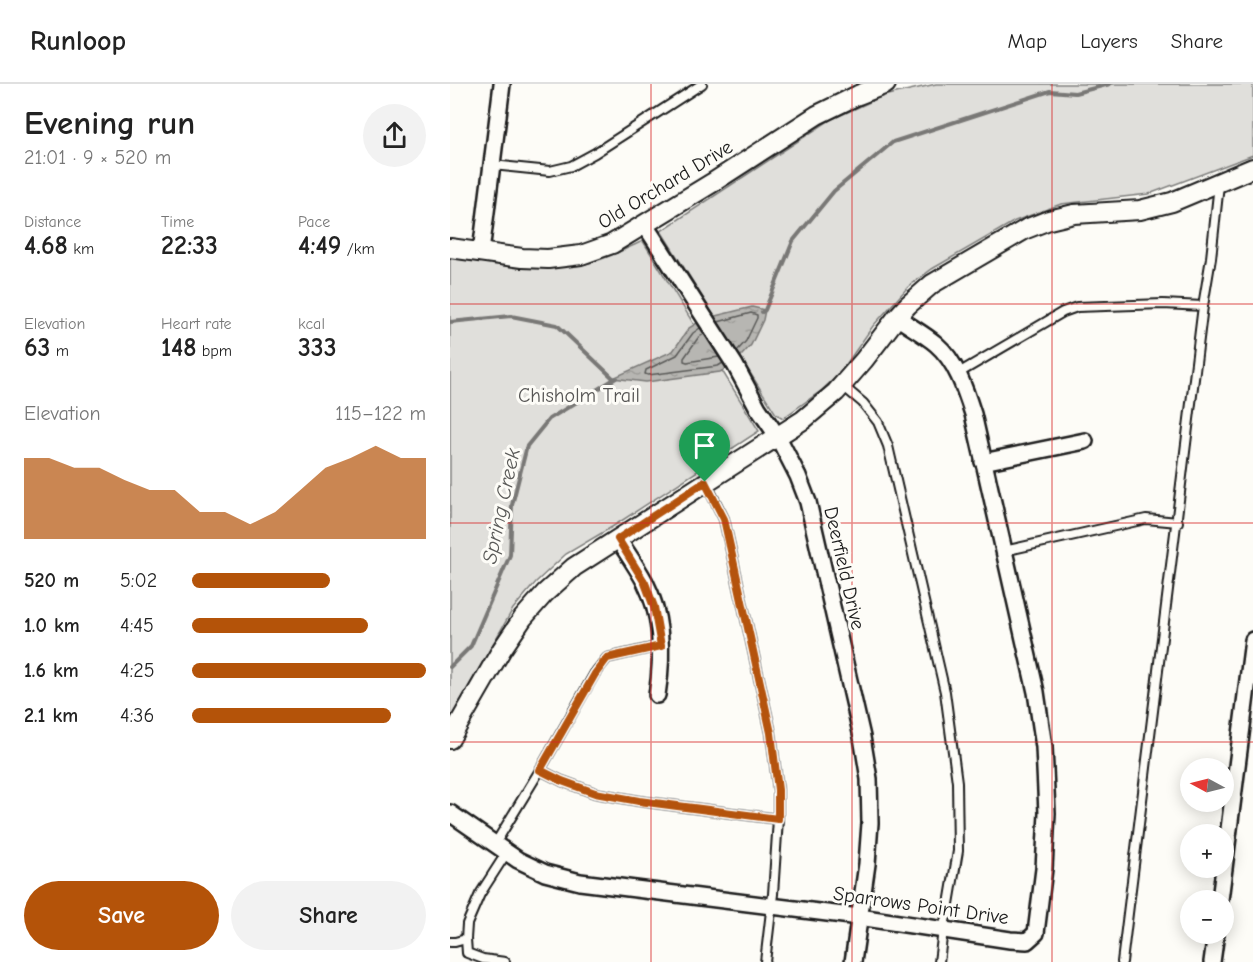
<!DOCTYPE html>
<html lang="en">
<head>
<meta charset="utf-8">
<style>
	:root { --surface:#fff; --page:#f2f2f2; --text:#222; --muted:#767676; --line:#e0e0e0; --accent:#b45309 }
	body { margin:0; font-family:"Comic Neue",sans-serif; background:var(--page); color:var(--text); height:100vh; display:flex; flex-direction:column; font-size:22px; white-space:nowrap }
	* { box-sizing:border-box; margin:0 }
	p { font-size:20px; color:var(--muted) }
	.icon { flex:none; width:33px; height:33px; fill:none; stroke:currentColor; stroke-width:2; stroke-linecap:round; stroke-linejoin:round }
	.map { position:relative; flex:1; overflow:hidden }
	.sheet { display:flex; flex-direction:column; background:var(--surface); width:450px }
	.sheet>* { flex:none }
	.needle { width:39px; rotate:277deg }
	.fabs { position:absolute; left:730px; top:674px; display:grid; gap:12px }
	.fabs a { display:grid; place-items:center; width:54px; height:54px; border-radius:50%; background:var(--surface); box-shadow:0 3px 15px #0003; font-size:30px }
	.pin { position:absolute; display:grid; place-items:center; width:51px; height:51px; color:#fff; margin:-62px -26px; border-radius:50% 50% 50% 0; rotate:-45deg; box-shadow:0 0 6px #0007 }
	.pin .icon { rotate:45deg }
	.round { display:grid; place-items:center; flex:none; width:63px; height:63px; border-radius:32px; background:var(--page) }
	.headline { display:flex; align-items:center; justify-content:space-between; height:102px; padding:0 24px }
	h1 { font-size:33px; font-weight:700; line-height:45px }
	.figures { display:grid; grid-template-columns:repeat(3,1fr); gap:9px; height:102px; padding:6px 24px }
	.figures div { display:grid; align-content:center }
	.figures b { font-size:26px; font-weight:700 }
	.figures small { font-size:16px; font-weight:400 }
	.figures p { font-size:16px }
	.chart { height:168px; padding:12px 24px }
	.chart p { display:flex; justify-content:space-between }
	.chart svg { width:100%; height:108px; margin-top:6px; fill:var(--accent); opacity:.7 }
	.button { display:flex; gap:12px; margin-top:auto; padding:12px 24px }
	.button a { flex:1; height:69px; border-radius:36px; background:var(--accent); color:#fff; font-size:24px; font-weight:700; line-height:69px; text-align:center }
	.button a+a { background:var(--page); color:var(--text) }
	ul { padding:0 24px; list-style:none; font-size:20px }
	li { display:grid; grid-template-columns:96px 72px 1fr; align-items:center; height:45px }
	li i { height:15px; border-radius:8px; background:var(--accent) }
	header { display:flex; align-items:center; gap:36px; box-sizing:border-box; height:84px; padding:0 30px; background:var(--surface); border-bottom:2px solid var(--line) }
	header strong { font-size:28px }
	nav { display:flex; gap:33px; margin-inline-start:auto; font-size:21px }
	main { display:flex; flex:1; min-height:0 }
	.map>svg:first-child { display:block }
</style>
</head>
<body>
<header>
<strong>Runloop</strong>
<nav><a>Map</a><a>Layers</a><a>Share</a></nav>
</header>
<main>
<section class="sheet">
<div class="headline"><div><h1>Evening run</h1><p>21:01 · 9 × 520 m</p></div><a class="round"><svg class="icon" aria-label="share" viewBox="0 0 24 24"><path d="M12 15V3M7 8l5-5 5 5M5 13v7h14v-7"/></svg></a></div>
<div class="figures">
<div><p>Distance</p><b>4.68<small> km</small></b></div>
<div><p>Time</p><b>22:33</b></div>
<div><p>Pace</p><b>4:49<small> /km</small></b></div>
</div>
<div class="figures">
<div><p>Elevation</p><b>63<small> m</small></b></div>
<div><p>Heart rate</p><b>148<small> bpm</small></b></div>
<div><p>kcal</p><b>333</b></div>
</div>
<div class="chart"><p><span>Elevation</span>115–122 m</p>
<svg viewBox="0 0 160 44" preserveAspectRatio="none"><path d="M0 44V11L10 11L20 15L30 15L40 20L50 24L60 24L70 33L80 33L90 38L100 33L110 24L120 15L130 11L140 6L150 11L160 11V44z"/></svg>
</div>
<ul>
<li><b>520 m</b>5:02<i style="width:59%"></i></li>
<li><b>1.0 km</b>4:45<i style="width:75%"></i></li>
<li><b>1.6 km</b>4:25<i style="width:100%"></i></li>
<li><b>2.1 km</b>4:36<i style="width:85%"></i></li>
</ul>
<div class="button"><a>Save</a><a>Share</a></div>
</section>
<div class="map">
<svg width="803" height="878" viewBox="0 0 803 878">
	<defs>
		<pattern id="water-ripples" width="26" height="14" patternUnits="userSpaceOnUse" patternTransform="scale(1.5)"><rect width="26" height="14" fill="#b7b6b2"/><path d="M2 4q2-2 4 0t4 0M15 11q2-2 4 0t4 0" fill="none" stroke="#9d9c98"/></pattern>
	</defs>
	<rect width="100%" height="100%" fill="#fdfcf7"/>
	<filter id="ink" filterUnits="userSpaceOnUse"><feTurbulence type="fractalNoise" baseFrequency=".0167" numOctaves="2"/><feDisplacementMap in="SourceGraphic" scale="12" xChannelSelector="R" yChannelSelector="G"/><feConvolveMatrix kernelMatrix="1 2 1 2 8 2 1 2 1" color-interpolation-filters="sRGB"/></filter>
	<g filter="url(#ink)">
		<g fill="#e0dfdb" stroke="#7e7e7c" stroke-width="1.5">
			<path d="M486 0H803V71L699 110 611 120 565 137 482 185 458 203 423 242 390 289 372 306 333 334 326 330 211 147 380 36 433 12Z"/>
			<path d="M193 157 309 347 162 443 116 470 86 498 63 525 0 635V174C43 179 88 188 131 181 152 177 173 166 193 157Z"/>
		</g>
		<path fill="url(#water-ripples)" stroke="#797876" stroke-width="1.5" d="M302 223 315 226 313 236 301 261 283 281 270 288 196 298 163 294 223 267 239 244 253 235Z"/>
		<g fill="none" stroke-linecap="round" stroke-linejoin="round">
			<g stroke="#5a5a58" stroke-width="1.5">
				<path d="M268 238 301 229 307 231V234L296 257 287 267"/>
				<path d="M250 244 243 249 227 271 196 286 195 290 198 291 268 282 273 279"/>
				<path d="M254 250 248 254 234 274V277L237 278 269 273"/>
			</g>
			<g stroke="#797876" stroke-width="4">
				<path d="M312 228 315 226 343 157 384 107 443 58 600 7 625 9 660 0"/>
				<path d="M0 238 61 232 107 241 163 294"/>
				<path d="M0 583 21 562 60 471 62 421 77 362 99 335 166 294"/>
			</g>
			<g stroke="#1c1c1c" stroke-width="12">
				<g id="service">
					<path d="M42 81 100 87 121 82 145 69 252 0"/>
					<path d="M507 290 613 228 627 223 713 220 753 222"/>
					<path d="M393 302 413 319 428 338 438 362 495 608 507 698 508 767 499 820 493 846 489 878"/>
					<path d="M256 399 274 435 321 649 328 706V735L323 810 315 878"/>
					<path d="M554 467 696 435 728 438"/>
					<path d="M90 686 112 697 145 709 189 717 328 735"/>
					<path d="M45 760 90 686 145 589 157 574 210 562"/>
					<path d="M0 858H5L16 855"/>
					<path d="M55 878 33 875 17 869 16 855 17 840 30 810 57 768"/>
					<path d="M672 878 753 222 761 174 769 100"/>
				</g>
			</g>
			<g stroke="#1c1c1c" stroke-width="20">
				<g id="minor">
					<path d="M195 141 285 281 308 324 328 353 348 392 358 418 412 653 419 695 420 739 417 780 403 878"/>
					<path d="M31 168 52 0"/>
					<path d="M533 378 635 357"/>
					<path d="M168 455C177 469 187 483 195 498 213 533 213 574 207 611"/>
					<path d="M0 729 68 776 95 789 130 798 409 833 560 856 577 857 586 849 594 785 597 729 594 663 586 608 523 330C515 305 506 277 486 260 474 250 459 242 447 233"/>
					<path d="M770 816 803 556"/>
					<path d="M762 878 766 849"/>
				</g>
			</g>
			<g stroke="#1c1c1c" stroke-width="22">
				<g id="tertiary">
					<path d="M0 164 72 174 98 175 131 171 162 160 262 99 367 31 408 11 436 0"/>
					<path d="M0 655 52 565 73 534 95 509 124 483 353 336 386 308 414 276 447 233 458 221 482 200 576 145 599 136 624 130 690 126 722 118 803 84"/>
				</g>
			</g>
			<use href="#service" stroke="#fdfcf7" stroke-width="8"/>
			<use href="#minor" stroke="#fdfcf7" stroke-width="15"/>
			<use href="#tertiary" stroke="#fdfcf7" stroke-width="18"/>
		</g>
	</g>
	<g fill="none" stroke-linecap="round" stroke-linejoin="round" filter="url(#ink)">
		<g stroke="#fff" stroke-width="12">
			<path id="route" d="M255 398 274 435 321 649 328 706V735L189 717 145 709 112 697 90 686 145 590 157 574 211 562 204 523 195 499 168 455Z"/>
		</g>
		<use href="#route" stroke="#b45309" stroke-width="8"/>
	</g>
	<path fill="none" stroke="#d62828" stroke-width="1.5" stroke-opacity="0.55" d="M201 0V878M402 0V878M602 0V878M0 220H803M0 439H803M0 658H803"/>
	<g text-anchor="middle" stroke-width="6" stroke-linejoin="round" paint-order="stroke">
		<g font-size="20" fill="#1c1c1c" stroke="#fdfcf7">
			<text transform="translate(215 100) rotate(-31)" y="7">Old Orchard Drive</text>
			<text transform="translate(395 484) rotate(77)" y="7">Deerfield Drive</text>
			<text transform="translate(471 821) rotate(8)" y="7">Sparrows Point Drive</text>
		</g>
		<g font-size="20" fill="#575655" stroke="#fdfcf7">
			<text x="129" y="318">Chisholm Trail</text>
		</g>
		<g font-size="21" font-style="italic" fill="#5a5a58" stroke="#fdfcf7">
			<text transform="translate(51 422) rotate(-78)" y="7">Spring Creek</text>
		</g>
	</g>
</svg>
<div class="fabs">
<a><svg class="needle" viewBox="-14 -14 28 28"><path d="M0-13l5 13h-10z" fill="#e53935"/><path d="M0 13l5-13h-10z" fill="#767676"/></svg></a>
<a>+</a>
<a>−</a>
</div>
<div class="pin" style="left:255px;top:398px;background:#1e9e55"><svg class="icon" aria-label="arrive" viewBox="0 0 24 24"><path d="M6 21V4h12l-3 4 3 4H6"/></svg></div>
</div>
</main>
</body>
</html>
